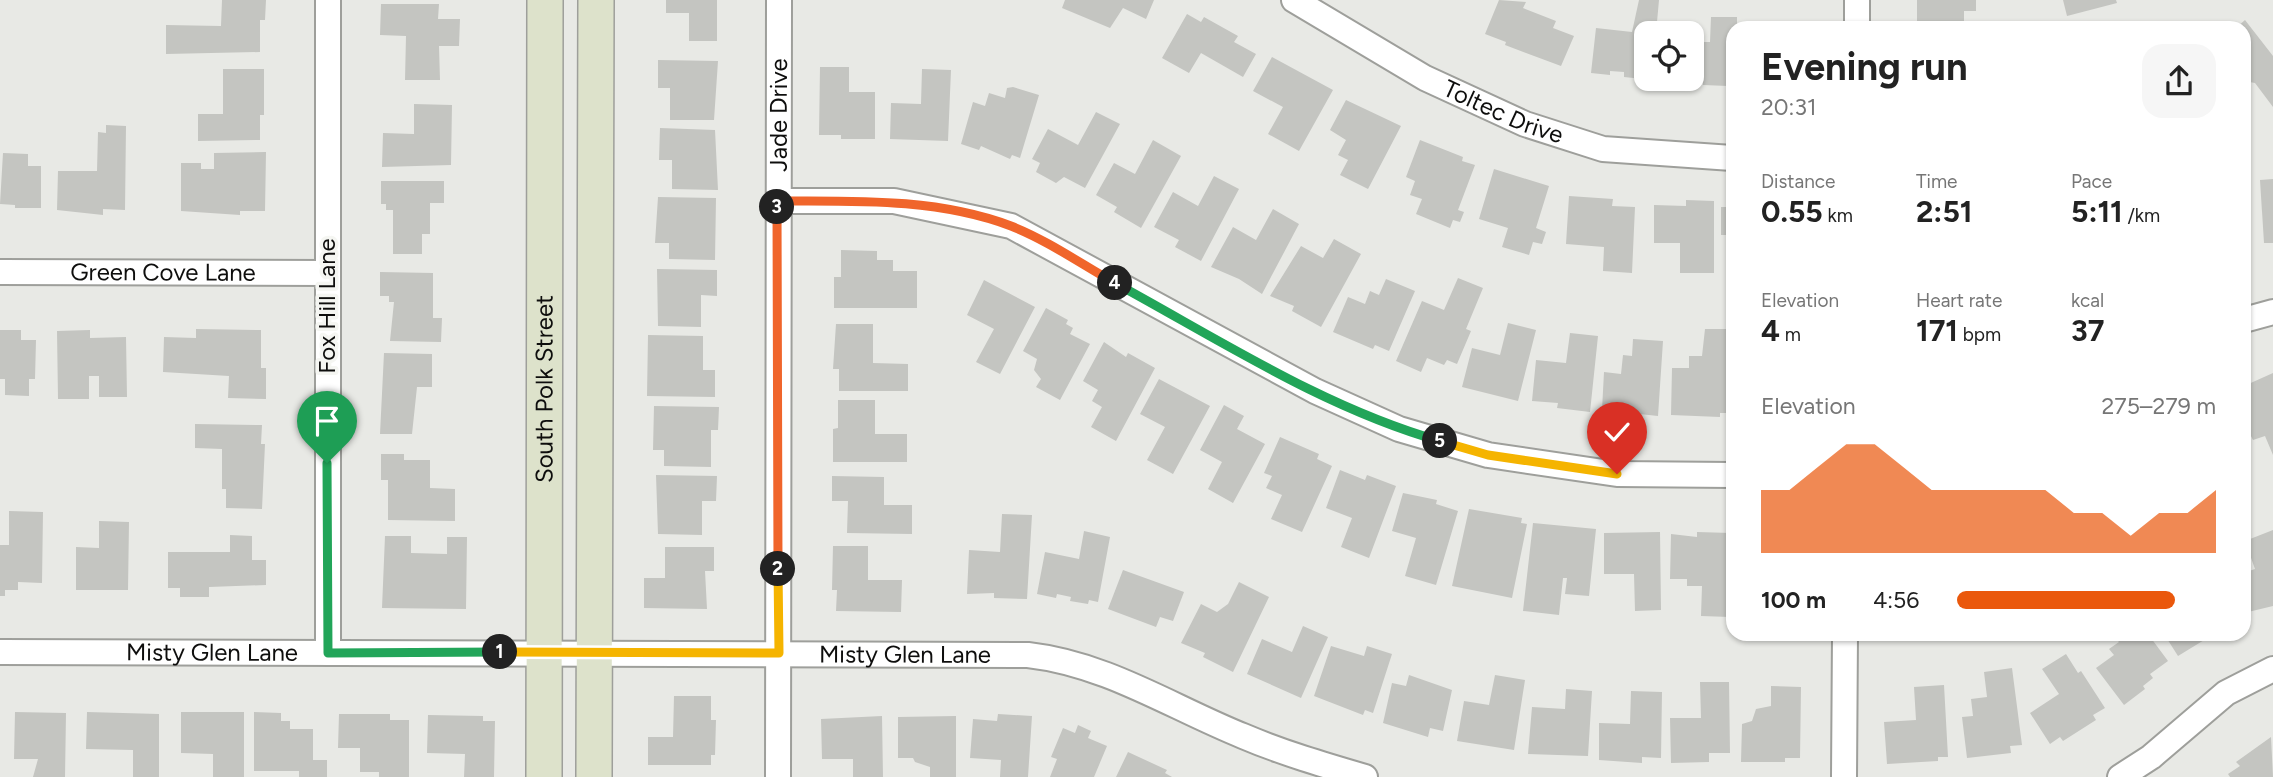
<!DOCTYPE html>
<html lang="en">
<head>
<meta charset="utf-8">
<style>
	:root { --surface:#fff; --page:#f6f6f6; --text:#222; --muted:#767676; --accent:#ea580c }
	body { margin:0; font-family:Figtree,sans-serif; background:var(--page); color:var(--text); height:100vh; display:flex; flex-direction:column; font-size:26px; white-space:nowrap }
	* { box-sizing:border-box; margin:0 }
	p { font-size:23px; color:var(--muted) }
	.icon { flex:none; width:38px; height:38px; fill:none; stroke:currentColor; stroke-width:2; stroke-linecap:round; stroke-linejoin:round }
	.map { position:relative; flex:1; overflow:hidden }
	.sheet { position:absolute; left:1726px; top:21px; width:525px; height:620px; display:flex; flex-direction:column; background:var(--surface); border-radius:21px; box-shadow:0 2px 5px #0004 }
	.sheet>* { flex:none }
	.controls { position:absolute; left:1634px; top:21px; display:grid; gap:14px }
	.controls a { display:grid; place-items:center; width:70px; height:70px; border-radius:14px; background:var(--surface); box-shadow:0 2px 5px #0004; font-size:35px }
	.pin { position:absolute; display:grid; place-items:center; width:60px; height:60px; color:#fff; margin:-72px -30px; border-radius:50% 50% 50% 0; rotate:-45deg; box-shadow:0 0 7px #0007 }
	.pin .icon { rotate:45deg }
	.km { position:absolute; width:35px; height:35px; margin:-18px; border-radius:50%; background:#222; color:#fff; font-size:19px; line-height:35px; text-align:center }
	.round { display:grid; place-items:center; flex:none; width:74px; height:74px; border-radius:21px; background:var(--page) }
	.headline { display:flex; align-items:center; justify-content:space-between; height:119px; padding:0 35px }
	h1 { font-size:38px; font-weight:700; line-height:52px }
	.stats { display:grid; grid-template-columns:repeat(3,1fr); gap:10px; height:119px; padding:7px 35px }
	.stats div { display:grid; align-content:center }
	.stats b { font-size:30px; font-weight:700 }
	.stats small { font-size:19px; font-weight:400 }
	.stats p { font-size:19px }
	.chart { height:196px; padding:14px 35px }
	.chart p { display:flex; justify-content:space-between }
	.chart svg { width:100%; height:126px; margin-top:7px; fill:var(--accent); opacity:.7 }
	ul { padding:0 35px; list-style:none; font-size:23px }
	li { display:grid; grid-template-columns:112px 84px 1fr; align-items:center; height:52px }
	li i { height:18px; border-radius:9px; background:var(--accent) }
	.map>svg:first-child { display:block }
</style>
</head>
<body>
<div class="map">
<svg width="2273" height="777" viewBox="0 0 2273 777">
	<rect width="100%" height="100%" fill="#e8e9e5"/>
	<g fill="#c4c5c1">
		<path d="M222 0H266L265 20H260V52L166 54V25L221 26Z"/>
		<path d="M666 0H717V41H689V13H666Z"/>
		<path d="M1065 0H1154L1146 19 1123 8 1110 28 1062 8Z"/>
		<path d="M1499 0 1526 2 1523 8 1556 21 1553 28 1574 36 1561 66 1505 45 1506 42 1485 34Z"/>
		<path d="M1639 0H1659L1656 33H1647V75H1644L1643 79 1624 77V72L1610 71V75L1591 73 1596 28 1632 32Z"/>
		<path d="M1917 0H1976V11H1964V28H1917Z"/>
		<path d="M2063 0H2116L2117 3 2067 16Z"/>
		<path d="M381 4H439L438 19H460L459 46H439L440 80H405L406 36 380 35Z"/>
		<path d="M1187 14 1201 22 1204 17 1238 36 1234 42 1256 54 1243 77 1201 53 1189 73 1162 58Z"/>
		<path d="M1711 17H1737V28H1732V80H1728V86L1703 85V81H1692V42H1710Z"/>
		<path d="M2245 20 2273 56V107L2255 83 2244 81V28H2236Z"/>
		<rect x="1790" y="24" width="29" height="4"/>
		<path d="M1272 57 1333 90 1299 151 1268 134 1283 107 1253 91Z"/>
		<path d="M658 60 718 61 714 120H670V88H658Z"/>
		<path d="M820 67H849V92H875V139H841V135H819Z"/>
		<path d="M223 69H264V115H260V140L198 141V114H223Z"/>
		<path d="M922 69 951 70 948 141 890 139 891 103 921 104Z"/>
		<path d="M1013 87 1039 95 1020 158 1012 155 1010 159 981 146 979 150 961 144 973 102 985 106 989 93 1005 98 1007 88Z"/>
		<path d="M1346 100 1401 126 1368 189 1340 175 1348 160 1338 155 1346 140 1330 130Z"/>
		<path d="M414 104 452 105 451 165 382 167 383 133 414 134Z"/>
		<path d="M1096 112 1120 124 1085 188 1064 177 1056 183 1036 172 1040 163 1032 159 1048 129 1078 145Z"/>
		<path d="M106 125 126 126 125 210 103 209V215L57 210 58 171H97L98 132 106 133Z"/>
		<path d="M660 128 715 130 718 190 672 189V160H659Z"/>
		<path d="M1153 140 1181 156 1141 228 1114 212 1117 207 1096 195 1114 163 1135 174Z"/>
		<path d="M1420 140 1463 157 1462 161 1475 165 1458 210 1464 212 1460 222 1453 220 1450 228 1416 214 1422 199 1410 195 1415 181 1406 177Z"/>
		<path d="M266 152 265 211H240V215L181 211V163H201V169H214V153Z"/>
		<path d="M3 153 28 154V166H41V208H15V205L0 204Z"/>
		<path d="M1494 169 1549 186 1536 228 1546 232 1542 244 1533 242 1529 255 1502 247 1508 228 1479 219Z"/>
		<path d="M1214 176 1239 189 1201 261 1175 247 1179 240 1154 227 1173 192 1198 206Z"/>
		<path d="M2273 179V243H2264L2260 180Z"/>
		<path d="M381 181H444V203H430V234H422V254H393V210H386V204H381Z"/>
		<path d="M1569 196 1613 199 1612 206 1635 207 1632 273 1603 271 1604 247 1566 244Z"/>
		<path d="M658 197 716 198 715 260 669 259V243H655Z"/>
		<path d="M1686 200 1714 201V273H1680V243H1654V205L1686 206Z"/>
		<rect x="1721" y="207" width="11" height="28"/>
		<path d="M1273 209 1299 224 1262 294 1239 279 1211 267 1233 227 1256 240Z"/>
		<path d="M1334 239 1361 254 1321 327 1292 311 1294 306 1270 296 1301 246 1323 258Z"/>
		<path d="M841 250 877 251V260H893V271H917V308H834V277H841Z"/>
		<path d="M657 269 717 270V296L701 295V327L658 326Z"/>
		<path d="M380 272 433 273V318H442L441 342 390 341 394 302H389V296H380Z"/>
		<path d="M1458 278 1483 288 1466 329 1471 331 1457 364 1447 360 1444 365 1427 358 1421 372 1396 361 1422 301 1444 310Z"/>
		<path d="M1386 279 1415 291 1389 351 1375 345 1373 349 1333 332 1348 297 1365 304 1370 291 1379 295Z"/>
		<path d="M984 280 1035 307 1000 374 976 362 994 329 967 315Z"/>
		<path d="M1046 308 1068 320 1066 324 1073 328 1070 334 1090 344 1060 400 1036 387 1041 379 1034 370 1037 359 1023 351Z"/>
		<path d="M1508 323 1536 330 1518 401 1462 387 1472 348 1500 355Z"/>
		<path d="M836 324H873V363L908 364V391H839V369H833Z"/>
		<path d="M196 329 261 330V368H266V399L228 398 229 376 163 372 164 337 196 338Z"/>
		<path d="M1705 329H1727V349H1731L1730 413H1720V417L1671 415 1672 368H1689V356H1702Z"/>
		<path d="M0 330H21V340H36L35 379H29V396L5 395V379H0Z"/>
		<path d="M90 330V338L126 337 127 397H99V376H89V399H58L57 331Z"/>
		<path d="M1570 333 1598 336 1590 412 1557 408 1558 403 1532 401 1536 360 1566 363Z"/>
		<path d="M648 335 703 336V370H715V397L647 396Z"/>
		<path d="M1633 339 1663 341 1658 416 1602 410 1604 372 1621 374 1623 355 1632 356Z"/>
		<path d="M1104 342 1126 357 1128 353 1155 368 1116 441 1091 427 1102 407 1092 401 1098 390 1083 381Z"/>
		<path d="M384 353 432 354V387H417L412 434H380Z"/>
		<path d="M2273 373V455L2265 436 2253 440 2247 428 2244 429V386Z"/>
		<path d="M1159 379 1210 406 1173 474 1147 460 1165 427 1140 414Z"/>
		<path d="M838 400H875V434H907V462H833V429L838 428Z"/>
		<path d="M1224 405 1244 416 1237 429 1265 444 1233 503 1208 489 1222 462 1200 450Z"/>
		<path d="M654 406 719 407 718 430H711V467L664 466V450H653Z"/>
		<path d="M195 424 262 425 261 444H265L262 509 226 508V489H222V449L195 448Z"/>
		<path d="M1280 437 1319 454 1317 459 1332 466 1302 532 1271 519 1282 495 1266 488 1272 476 1264 473Z"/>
		<path d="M381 454H404V460H430V488L455 489V521L388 520V480H381Z"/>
		<path d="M1340 470 1365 480 1367 475 1396 486 1369 558 1341 547 1352 518 1326 508Z"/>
		<path d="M656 475 717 476 716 501H702V535L658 534Z"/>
		<path d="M832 476 884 477V505H912V534L847 533 848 501H832Z"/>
		<path d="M1403 493 1437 500 1436 504 1458 511 1436 585 1405 576 1416 538 1392 531Z"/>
		<path d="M1469 509 1522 518 1521 523 1527 524 1512 598 1452 586Z"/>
		<path d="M9 511 43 512 42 583 18 582V590H5V596H0V545H9Z"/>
		<path d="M1002 514 1032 515 1027 599 994 598V593L967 594 969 550 1000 552Z"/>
		<path d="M99 521 129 522 128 590H76V547L99 548Z"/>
		<path d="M1533 523 1596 529 1589 596 1565 594 1567 578H1563L1559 615 1523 611Z"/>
		<path d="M2273 530V606L2244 613V564L2246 563 2249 571 2255 569 2245 541Z"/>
		<path d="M1084 531 1110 537 1098 602 1089 600 1088 604 1070 601 1071 597 1057 594 1056 598 1037 594 1045 552 1079 559Z"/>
		<path d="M1660 532 1661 610 1635 611 1634 574H1604V533Z"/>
		<path d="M1697 532 1731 533 1730 617 1701 616 1702 586H1687V579H1670L1671 534 1697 537Z"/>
		<path d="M230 535 252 536V560H266V585L209 587V597H180V588H168V552H230Z"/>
		<path d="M385 536H411V553L447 554V537H467L466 609 382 608Z"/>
		<path d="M833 546H868V580H902L901 612 836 611 837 590H832Z"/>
		<path d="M665 547H714V571H705L707 609 644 608V578H665Z"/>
		<path d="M1123 570 1184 592 1173 621 1160 617 1156 627 1108 609Z"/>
		<path d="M1239 582 1269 597 1233 672 1203 657 1205 653 1181 643 1201 604 1217 612 1228 604Z"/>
		<path d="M1303 626 1328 637 1301 698 1247 674 1262 639 1292 652Z"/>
		<path d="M2112 634H2148L2168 661 2150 674 2153 678 2143 686 2145 689 2124 705 2096 668 2114 655 2109 649 2119 642Z"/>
		<path d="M2164 634H2214L2178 656Z"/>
		<path d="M1331 646 1364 656 1367 646 1392 654 1373 713 1365 710 1363 715 1314 696Z"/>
		<path d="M2066 654 2078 673 2081 671 2105 708 2093 715 2096 720 2063 741 2060 737 2050 744 2030 713 2059 694 2042 669Z"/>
		<path d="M2012 668 2022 745 2010 746 2011 753 1967 758 1962 717 1973 716 1971 699 1987 697 1984 672Z"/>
		<path d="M1409 675 1452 690 1443 731 1430 728 1428 737 1383 723 1392 683 1406 686Z"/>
		<path d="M1495 675 1525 680 1514 750 1457 741 1464 701 1489 705Z"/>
		<path d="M1700 682H1729L1730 753H1709V762L1671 763 1670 718H1701Z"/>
		<path d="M1944 685 1948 757H1938V761L1887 764 1884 722 1916 720 1914 687Z"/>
		<path d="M1771 686 1801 687 1800 758H1785V762H1741L1742 724 1752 721 1756 709 1771 706Z"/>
		<path d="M1566 689 1592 691 1588 756 1528 754 1532 707 1565 709Z"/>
		<path d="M1631 691 1662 692 1661 758 1642 757V763L1599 760V723L1630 724Z"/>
		<path d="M674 696H711V720H716L715 755H711V765H648V737H673Z"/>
		<path d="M15 712 66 713 65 777H33L38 759H14Z"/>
		<path d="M87 712 159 714V777H133V750L86 749Z"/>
		<path d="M181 712H244V777H213V754L181 753Z"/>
		<path d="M254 712 281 713V721H290V729H313V760H327V777H299V771H254Z"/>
		<path d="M339 714H390V720H409V777H379V772H360V748H338Z"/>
		<path d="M998 714 1032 716 1028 777H1000L1001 760 970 758 973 719 997 721Z"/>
		<path d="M428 715 483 716V721H495L494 777H464L465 754 427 753Z"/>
		<path d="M882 716 883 777H853V759H822L821 719Z"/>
		<path d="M956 716V777H930V767L915 762 913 758H898V717Z"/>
		<path d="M1078 725 1091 731 1088 738 1107 746 1094 777H1050L1057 759 1051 757 1063 728 1075 733Z"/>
		<path d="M2271 737 2273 777H2230L2228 774 2240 766 2236 762Z"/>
		<path d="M1128 752 1167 770 1165 773 1172 777H1116Z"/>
	</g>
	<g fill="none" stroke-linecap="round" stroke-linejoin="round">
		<g stroke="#9e9f9b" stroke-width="28">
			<g id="minor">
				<path d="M328 0V653"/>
				<path id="s1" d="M1294 0 1425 78 1525 124 1603 149 1732 158"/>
				<path d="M1857 28V0"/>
				<path d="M777 201H894L1011 226 1315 391 1399 429 1488 455 1617 474 1732 475"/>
				<path id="s2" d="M0 272 326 273"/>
				<path d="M2244 320 2273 312"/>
				<path id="s3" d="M0 652 1028 655C1107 664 1171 707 1243 736 1283 753 1324 765 1365 777"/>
				<path id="s4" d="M778 777 779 0"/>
				<path d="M1844 777 1845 634"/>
				<path d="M2120 777 2151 757 2226 693 2273 669"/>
			</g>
		</g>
		<g stroke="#9e9f9b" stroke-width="38">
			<g id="secondary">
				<path id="s5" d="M544 777 545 0"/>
				<path d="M594 777 596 0"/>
			</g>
		</g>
		<use href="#minor" stroke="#fff" stroke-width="24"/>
		<use href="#secondary" stroke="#dde2cb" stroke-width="35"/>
	</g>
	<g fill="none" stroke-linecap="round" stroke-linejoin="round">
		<g stroke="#fff" stroke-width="14">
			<path id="split-1" d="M327 463 328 653 500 652"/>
		</g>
		<g stroke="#fff" stroke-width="14">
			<path id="split-2" d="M500 652 779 653 778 569"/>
		</g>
		<g stroke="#fff" stroke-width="14">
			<path id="split-3" d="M777 207 778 569"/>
		</g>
		<g stroke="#fff" stroke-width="14">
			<path id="split-4" d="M777 207V201C855 201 937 198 1011 226 1047 240 1081 264 1115 283"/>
		</g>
		<g stroke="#fff" stroke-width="14">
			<path id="split-5" d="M1115 283C1220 340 1324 408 1440 441"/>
		</g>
		<g stroke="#fff" stroke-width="14">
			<path id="split-6" d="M1440 441 1488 455 1617 474"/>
		</g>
		<use href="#split-1" stroke="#22a559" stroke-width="9"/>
		<use href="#split-2" stroke="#f5b400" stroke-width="9"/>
		<use href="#split-3" stroke="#f0652b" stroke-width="9"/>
		<use href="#split-4" stroke="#f0652b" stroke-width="9"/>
		<use href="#split-5" stroke="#22a559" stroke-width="9"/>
		<use href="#split-6" stroke="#f5b400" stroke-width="9"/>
	</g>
	<g text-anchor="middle" stroke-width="7" stroke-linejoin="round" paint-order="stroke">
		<g font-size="24" fill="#0e0e0d" stroke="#f5f6f2">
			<text dy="8" stroke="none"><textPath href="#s1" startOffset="238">Toltec Drive</textPath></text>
			<text dy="8" stroke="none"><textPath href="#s4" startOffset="662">Jade Drive</textPath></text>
			<text dy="8" stroke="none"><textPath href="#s2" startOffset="163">Green Cove Lane</textPath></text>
			<text transform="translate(327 306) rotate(-90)" y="8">Fox Hill Lane</text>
			<text dy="8" stroke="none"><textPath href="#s5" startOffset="388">South Polk Street</textPath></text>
			<text dy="8" stroke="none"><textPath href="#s3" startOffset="212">Misty Glen Lane</textPath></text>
			<text dy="8" stroke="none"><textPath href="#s3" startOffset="905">Misty Glen Lane</textPath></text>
		</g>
	</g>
</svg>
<div class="controls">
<a><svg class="icon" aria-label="locate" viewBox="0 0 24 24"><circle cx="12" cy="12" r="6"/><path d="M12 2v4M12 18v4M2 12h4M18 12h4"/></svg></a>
</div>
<div class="pin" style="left:327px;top:463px;background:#1e9e55"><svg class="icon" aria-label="arrive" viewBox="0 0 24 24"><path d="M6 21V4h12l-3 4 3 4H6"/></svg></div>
<div class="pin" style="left:1617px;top:474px;background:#d93025"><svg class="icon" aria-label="check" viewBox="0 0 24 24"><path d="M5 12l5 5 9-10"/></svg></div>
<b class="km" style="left:500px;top:652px">1</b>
<b class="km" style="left:778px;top:569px">2</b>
<b class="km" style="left:777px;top:207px">3</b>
<b class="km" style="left:1115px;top:283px">4</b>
<b class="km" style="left:1440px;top:441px">5</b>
<section class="sheet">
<div class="headline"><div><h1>Evening run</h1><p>20:31</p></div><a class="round"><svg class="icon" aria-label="share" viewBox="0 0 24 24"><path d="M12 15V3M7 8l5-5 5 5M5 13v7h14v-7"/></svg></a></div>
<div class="stats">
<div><p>Distance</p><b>0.55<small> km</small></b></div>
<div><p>Time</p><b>2:51</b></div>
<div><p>Pace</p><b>5:11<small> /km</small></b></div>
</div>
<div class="stats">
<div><p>Elevation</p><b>4<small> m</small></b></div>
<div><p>Heart rate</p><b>171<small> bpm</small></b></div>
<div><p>kcal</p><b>37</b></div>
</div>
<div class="chart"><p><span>Elevation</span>275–279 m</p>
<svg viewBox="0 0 160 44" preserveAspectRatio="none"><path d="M0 44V22L10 22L20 14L30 6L40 6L50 14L60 22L70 22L80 22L90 22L100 22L110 30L120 30L130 38L140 30L150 30L160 22V44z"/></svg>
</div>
<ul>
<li><b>100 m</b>4:56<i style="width:84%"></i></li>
</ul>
</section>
</div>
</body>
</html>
